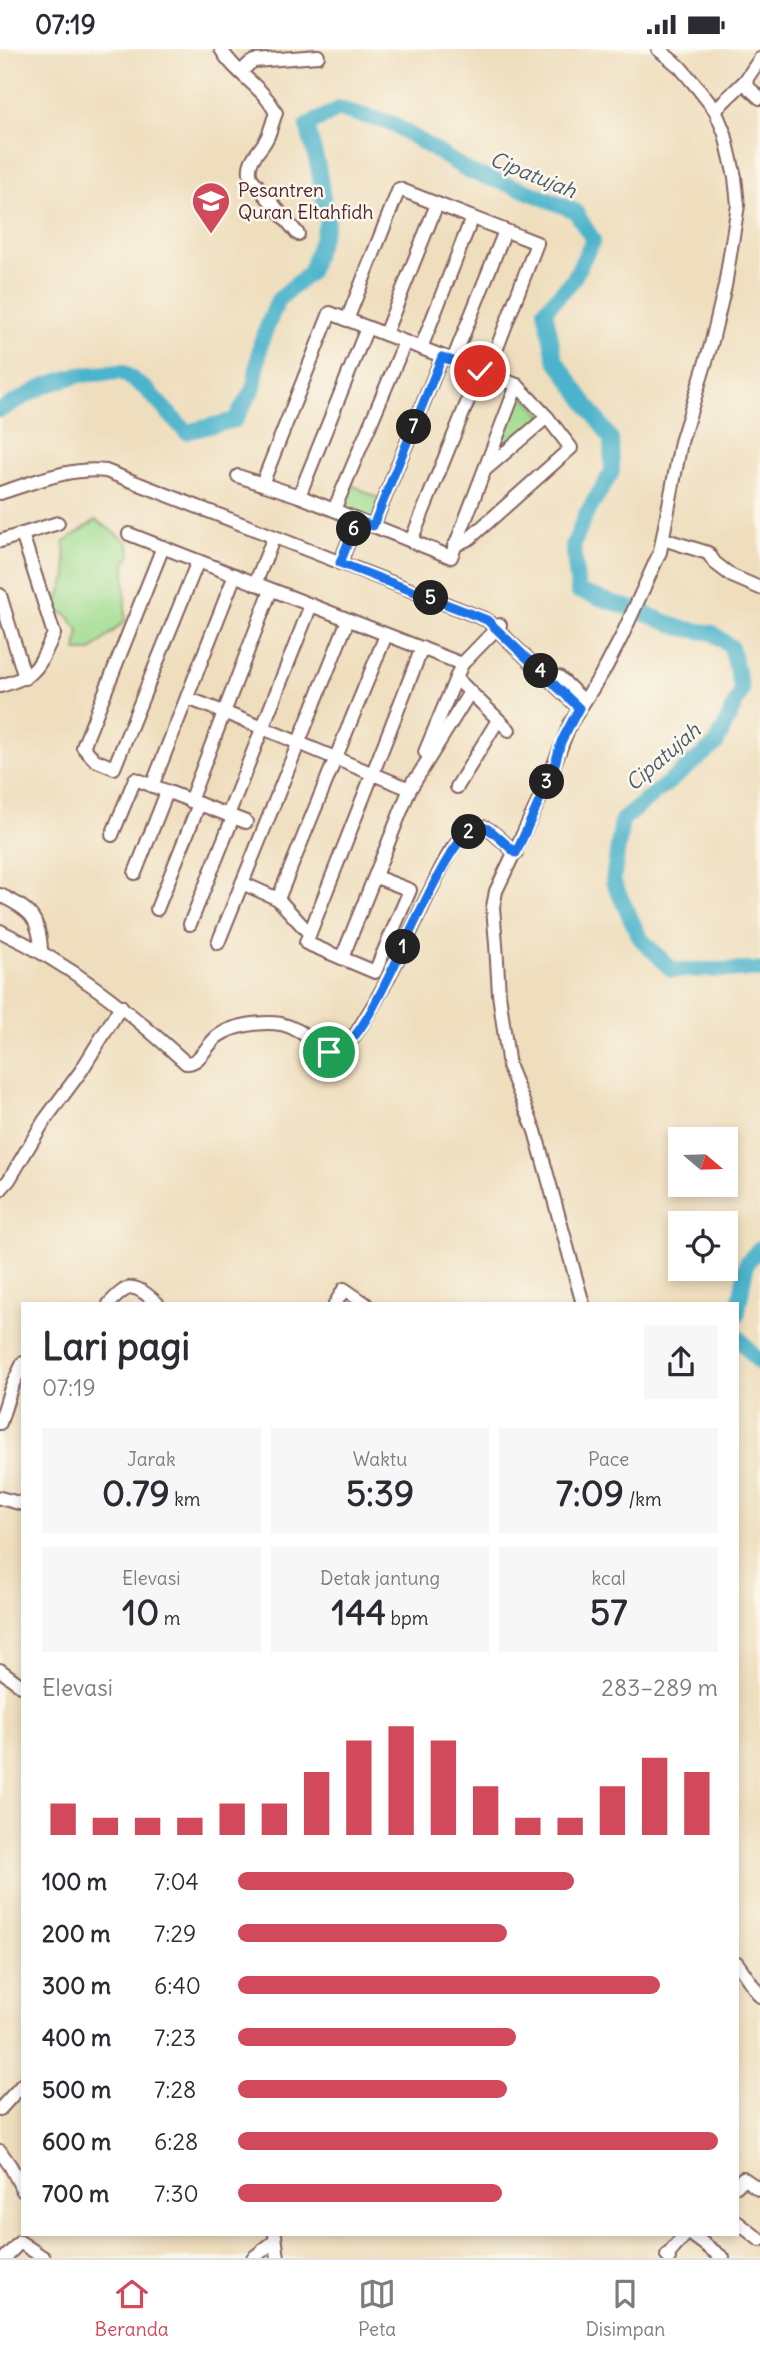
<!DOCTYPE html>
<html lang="id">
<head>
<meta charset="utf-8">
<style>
	:root { --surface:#fff; --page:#f7f7f7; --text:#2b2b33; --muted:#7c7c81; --line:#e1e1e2; --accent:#d1495b }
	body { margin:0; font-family:Delius,sans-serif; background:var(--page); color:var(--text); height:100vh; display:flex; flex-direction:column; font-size:26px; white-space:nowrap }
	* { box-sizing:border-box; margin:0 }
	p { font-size:23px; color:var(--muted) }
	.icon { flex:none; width:38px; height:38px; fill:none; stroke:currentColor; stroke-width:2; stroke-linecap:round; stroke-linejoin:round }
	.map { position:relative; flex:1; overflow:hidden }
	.side { position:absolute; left:21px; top:1253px; width:718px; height:934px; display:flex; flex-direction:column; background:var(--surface); border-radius:0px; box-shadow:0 4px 10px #0003 }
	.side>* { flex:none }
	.needle { width:46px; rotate:109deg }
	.controls { position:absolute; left:668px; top:1078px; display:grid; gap:14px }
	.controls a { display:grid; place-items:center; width:70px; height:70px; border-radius:0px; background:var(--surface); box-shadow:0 4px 10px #0003; font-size:35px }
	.pin { position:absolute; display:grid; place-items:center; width:60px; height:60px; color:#fff; margin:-30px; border:4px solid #fff; border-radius:50%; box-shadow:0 2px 7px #0007 }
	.km { position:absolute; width:35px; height:35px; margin:-18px; border-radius:50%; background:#222; color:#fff; font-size:19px; line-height:35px; text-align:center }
	.round { display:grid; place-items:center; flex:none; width:74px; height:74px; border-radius:0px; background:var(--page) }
	.headline { display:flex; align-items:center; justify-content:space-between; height:119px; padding:0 21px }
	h1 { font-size:38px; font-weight:700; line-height:52px }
	.stats { display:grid; grid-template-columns:repeat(3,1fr); gap:10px; height:119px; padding:7px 21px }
	.stats div { display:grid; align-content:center; border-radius:0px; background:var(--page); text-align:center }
	.stats b { font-size:35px; font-weight:700 }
	.stats small { font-size:19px; font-weight:400 }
	.stats p { font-size:19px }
	.chart { height:196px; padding:14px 21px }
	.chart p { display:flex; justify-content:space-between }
	.chart svg { width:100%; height:126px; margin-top:7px; stroke:var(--accent); stroke-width:6 }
	ul { padding:0 21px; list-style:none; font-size:23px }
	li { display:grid; grid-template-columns:112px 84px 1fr; align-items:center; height:52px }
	li i { height:18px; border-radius:9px; background:var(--accent) }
	.status { display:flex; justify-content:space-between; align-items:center; height:49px; padding:0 35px; background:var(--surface); direction:ltr }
	.status svg { height:19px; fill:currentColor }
	.menu { display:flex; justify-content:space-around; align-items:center; height:98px; border-top:2px solid var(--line); background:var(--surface); font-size:19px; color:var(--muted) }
	.menu a { display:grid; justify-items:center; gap:4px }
	.menu .current { color:var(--accent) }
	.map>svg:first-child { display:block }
</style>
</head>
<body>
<div class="status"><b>07:19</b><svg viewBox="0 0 49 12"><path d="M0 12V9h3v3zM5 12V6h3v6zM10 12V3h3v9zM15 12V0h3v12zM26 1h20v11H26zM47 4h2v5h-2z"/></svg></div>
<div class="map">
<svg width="760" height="2209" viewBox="0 0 760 2209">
	<rect width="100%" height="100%" fill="#fbf7ec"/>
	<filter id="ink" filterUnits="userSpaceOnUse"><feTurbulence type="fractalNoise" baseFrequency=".0143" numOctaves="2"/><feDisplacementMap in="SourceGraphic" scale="14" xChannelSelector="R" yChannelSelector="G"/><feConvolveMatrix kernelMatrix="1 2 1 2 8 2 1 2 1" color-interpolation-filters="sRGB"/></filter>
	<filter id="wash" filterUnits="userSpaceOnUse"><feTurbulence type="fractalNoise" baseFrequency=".00686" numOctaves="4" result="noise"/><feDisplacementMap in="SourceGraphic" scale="28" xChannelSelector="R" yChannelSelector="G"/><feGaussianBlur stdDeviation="1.57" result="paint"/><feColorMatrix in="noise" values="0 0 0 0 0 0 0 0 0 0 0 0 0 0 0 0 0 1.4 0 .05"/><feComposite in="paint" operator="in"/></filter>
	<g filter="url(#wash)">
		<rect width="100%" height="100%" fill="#efdebd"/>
		<g fill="#9fdb8e" stroke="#747d5c" stroke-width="2">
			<path d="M518 340 544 368 488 415Z"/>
			<path d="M348 434 380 450 372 474 337 459Z"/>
			<path d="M96 471 128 493 131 506 125 514V572L91 602H76L79 581 67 566 55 560 67 527 64 493Z"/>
		</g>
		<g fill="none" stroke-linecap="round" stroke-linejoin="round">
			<g stroke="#4cb3cb" stroke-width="16">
				<path d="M0 361 46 336 79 326 122 323 146 340 186 383 235 371 254 338 261 293 278 251 310 223 327 173 318 117 307 77 339 60 391 74 470 123 519 139 575 162 593 191 573 231 545 261 555 310 611 390 612 423 585 467 573 497 578 542 636 561 681 579 713 584 731 598 742 641 716 695 622 771 613 832 640 889 672 921H760"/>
				<path d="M737 1267 747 1213 760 1199"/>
				<path d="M737 1287 760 1314"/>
			</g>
		</g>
	</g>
	<g filter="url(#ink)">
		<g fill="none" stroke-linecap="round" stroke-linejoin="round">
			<g stroke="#84625e" stroke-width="16">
				<g id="minor">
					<path d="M221 0C235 25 263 37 276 64 273 71 271 80 268 87 262 102 245 110 251 129L298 185"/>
					<path d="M241 23 249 15 254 12 318 7"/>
					<path d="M745 32 750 40 760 49"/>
					<path d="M715 61 745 32 760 10"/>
					<path d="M347 271 399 140 537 194 487 325"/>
					<path d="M385 285 437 155"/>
					<path d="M421 299 472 169"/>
					<path d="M453 311 505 182"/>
					<path d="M486 420 547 368"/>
					<path d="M238 427 299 447 451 508 517 336"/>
					<path d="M262 435 330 264 517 336 547 368 571 399 470 489 454 497"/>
					<path d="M0 444C35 433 69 418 106 422L487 571 579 659"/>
					<path d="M299 447 367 279"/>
					<path d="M334 461 405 293"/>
					<path d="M373 477 442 308"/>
					<path d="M129 485 462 615"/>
					<path d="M663 490 708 504 715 514 732 527 760 539"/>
					<path d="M0 492 58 474"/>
					<path d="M411 492 480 322"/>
					<path d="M163 498 83 698 95 711 114 719 198 512"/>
					<path d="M340 514 357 471"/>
					<path d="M255 535 274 488"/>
					<path d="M0 546 25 629"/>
					<path d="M500 576 462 615 456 629 509 681"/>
					<path d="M559 628 584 652"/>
					<path d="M0 637C40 625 36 621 54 585L22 485"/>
					<path d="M187 649C262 677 335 710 410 740L470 643"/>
					<path d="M425 703 456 629"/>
					<path d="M152 737 235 526"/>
					<path d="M457 738 498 671"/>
					<path d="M190 752 271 541"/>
					<path d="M228 766 311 556"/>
					<path d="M112 786 135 730 246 773"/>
					<path d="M135 824 167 743"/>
					<path d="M376 828 410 841 375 923 306 894 422 599"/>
					<path d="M242 834 278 850 309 884"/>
					<path d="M0 846C29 860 40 868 41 902"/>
					<path d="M278 850 386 586"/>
					<path d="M157 860 199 755"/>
					<path d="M190 875 233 768"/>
					<path d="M0 882C72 916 128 961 186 1014 200 1015 207 995 218 987 233 976 263 972 281 975 304 980 316 998 334 1004 349 999 357 983 365 970 390 930 408 888 428 846 436 831 443 813 453 799 459 791 472 776 483 778 491 779 508 798 516 804"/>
					<path d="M218 894 348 571"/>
					<path d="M342 909 413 732"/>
					<path d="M0 1141 9 1131 44 1072 81 1022 121 957"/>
					<path d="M109 1255C130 1232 135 1235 158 1255"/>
					<path d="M335 1255 344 1240 366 1255"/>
					<path d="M583 1255 535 1082 509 1018 499 945 496 895 493 858 496 842 543 743 570 675 606 618 621 589 660 503 681 393 711 296 725 237 738 156 735 128 725 85 715 61 697 38 680 18 658 0"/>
					<path d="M0 1374 11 1339 23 1314"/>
					<path d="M0 1449 23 1455"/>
					<path d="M0 1621 23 1638"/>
					<path d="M737 1914 760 1947"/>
					<path d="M0 2060 23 2035"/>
					<path d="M0 2102 11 2118 23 2142"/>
					<path d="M737 2137 743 2129 760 2141"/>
					<path d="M737 2173 760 2191"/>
					<path d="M275 2186 278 2209"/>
					<path d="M692 2186 723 2209"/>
					<path d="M5 2209 20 2193 44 2209"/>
					<path d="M253 2209 275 2192"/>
					<path d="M669 2209 667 2207 685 2186"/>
				</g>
			</g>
			<use href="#minor" stroke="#fff" stroke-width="12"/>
		</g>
	</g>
	<g fill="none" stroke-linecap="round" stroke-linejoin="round" filter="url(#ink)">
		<g stroke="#fff" stroke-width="14">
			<path id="route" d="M329 1003C373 1014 439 771 483 778 491 779 508 798 516 804L554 719 561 693 579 659 487 571 340 514 357 471 373 477 442 308 480 322"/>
		</g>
		<use href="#route" stroke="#1a73e8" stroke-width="9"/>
	</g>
	<defs>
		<g id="school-pin" transform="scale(2.0125)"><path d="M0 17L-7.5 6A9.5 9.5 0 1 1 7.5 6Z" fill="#d1495b" stroke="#fbf7ec"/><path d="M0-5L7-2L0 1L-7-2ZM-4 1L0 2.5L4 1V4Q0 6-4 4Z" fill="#fff"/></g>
	</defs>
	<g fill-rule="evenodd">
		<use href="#school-pin" x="211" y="152"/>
	</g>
	<g text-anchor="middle" stroke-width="5" stroke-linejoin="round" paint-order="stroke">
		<g font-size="19" fill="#4a1f2b" stroke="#fbf7ec" text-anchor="start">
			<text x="238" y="148">Pesantren<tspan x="238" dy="22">Quran Eltahfidh</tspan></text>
		</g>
		<g font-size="21" font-style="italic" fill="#4b5a6b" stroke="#fbf7ec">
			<text transform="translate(533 126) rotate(22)" y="7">Cipatujah</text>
			<text transform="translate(663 708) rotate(-41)" y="7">Cipatujah</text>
		</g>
	</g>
</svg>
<div class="controls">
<a><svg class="needle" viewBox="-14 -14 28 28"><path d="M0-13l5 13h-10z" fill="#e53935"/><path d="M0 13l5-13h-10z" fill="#7c7c81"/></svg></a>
<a><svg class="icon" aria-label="locate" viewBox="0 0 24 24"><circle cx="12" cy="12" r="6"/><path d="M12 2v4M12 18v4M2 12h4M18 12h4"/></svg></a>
</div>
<div class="pin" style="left:329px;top:1003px;background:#1e9e55"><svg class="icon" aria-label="arrive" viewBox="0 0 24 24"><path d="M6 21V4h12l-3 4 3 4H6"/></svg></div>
<div class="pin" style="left:480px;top:322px;background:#d93025"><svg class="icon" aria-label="check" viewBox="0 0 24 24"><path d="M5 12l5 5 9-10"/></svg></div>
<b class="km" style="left:403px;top:898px">1</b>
<b class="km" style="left:469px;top:783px">2</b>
<b class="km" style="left:547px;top:733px">3</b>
<b class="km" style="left:541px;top:622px">4</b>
<b class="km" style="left:431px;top:549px">5</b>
<b class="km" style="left:354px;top:480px">6</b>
<b class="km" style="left:414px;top:378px">7</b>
<section class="side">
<div class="headline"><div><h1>Lari pagi</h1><p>07:19</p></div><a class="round"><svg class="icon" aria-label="share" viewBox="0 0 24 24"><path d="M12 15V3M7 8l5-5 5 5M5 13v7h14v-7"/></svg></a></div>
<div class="stats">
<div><p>Jarak</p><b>0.79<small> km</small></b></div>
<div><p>Waktu</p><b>5:39</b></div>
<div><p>Pace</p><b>7:09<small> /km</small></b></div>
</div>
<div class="stats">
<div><p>Elevasi</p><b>10<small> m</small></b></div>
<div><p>Detak jantung</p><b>144<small> bpm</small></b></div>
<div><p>kcal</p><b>57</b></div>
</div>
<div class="chart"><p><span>Elevasi</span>283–289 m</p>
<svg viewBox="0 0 160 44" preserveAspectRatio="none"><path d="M5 44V33M15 44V38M25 44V38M35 44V38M45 44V33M55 44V33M65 44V22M75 44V11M85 44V6M95 44V11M105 44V27M115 44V38M125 44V38M135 44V27M145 44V17M155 44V22"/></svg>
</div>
<ul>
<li><b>100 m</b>7:04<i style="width:70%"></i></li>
<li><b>200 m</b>7:29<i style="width:56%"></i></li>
<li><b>300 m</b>6:40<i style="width:88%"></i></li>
<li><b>400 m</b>7:23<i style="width:58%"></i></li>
<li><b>500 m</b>7:28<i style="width:56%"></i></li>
<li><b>600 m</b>6:28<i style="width:100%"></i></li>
<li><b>700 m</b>7:30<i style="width:55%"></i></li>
</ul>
</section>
</div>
<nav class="menu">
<a class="current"><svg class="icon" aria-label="home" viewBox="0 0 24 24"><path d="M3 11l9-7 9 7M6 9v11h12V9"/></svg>Beranda</a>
<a><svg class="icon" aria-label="map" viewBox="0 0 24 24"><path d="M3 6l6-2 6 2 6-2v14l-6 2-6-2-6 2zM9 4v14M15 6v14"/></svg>Peta</a>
<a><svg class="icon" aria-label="saved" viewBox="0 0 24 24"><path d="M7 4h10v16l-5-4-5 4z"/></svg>Disimpan</a>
</nav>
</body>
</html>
